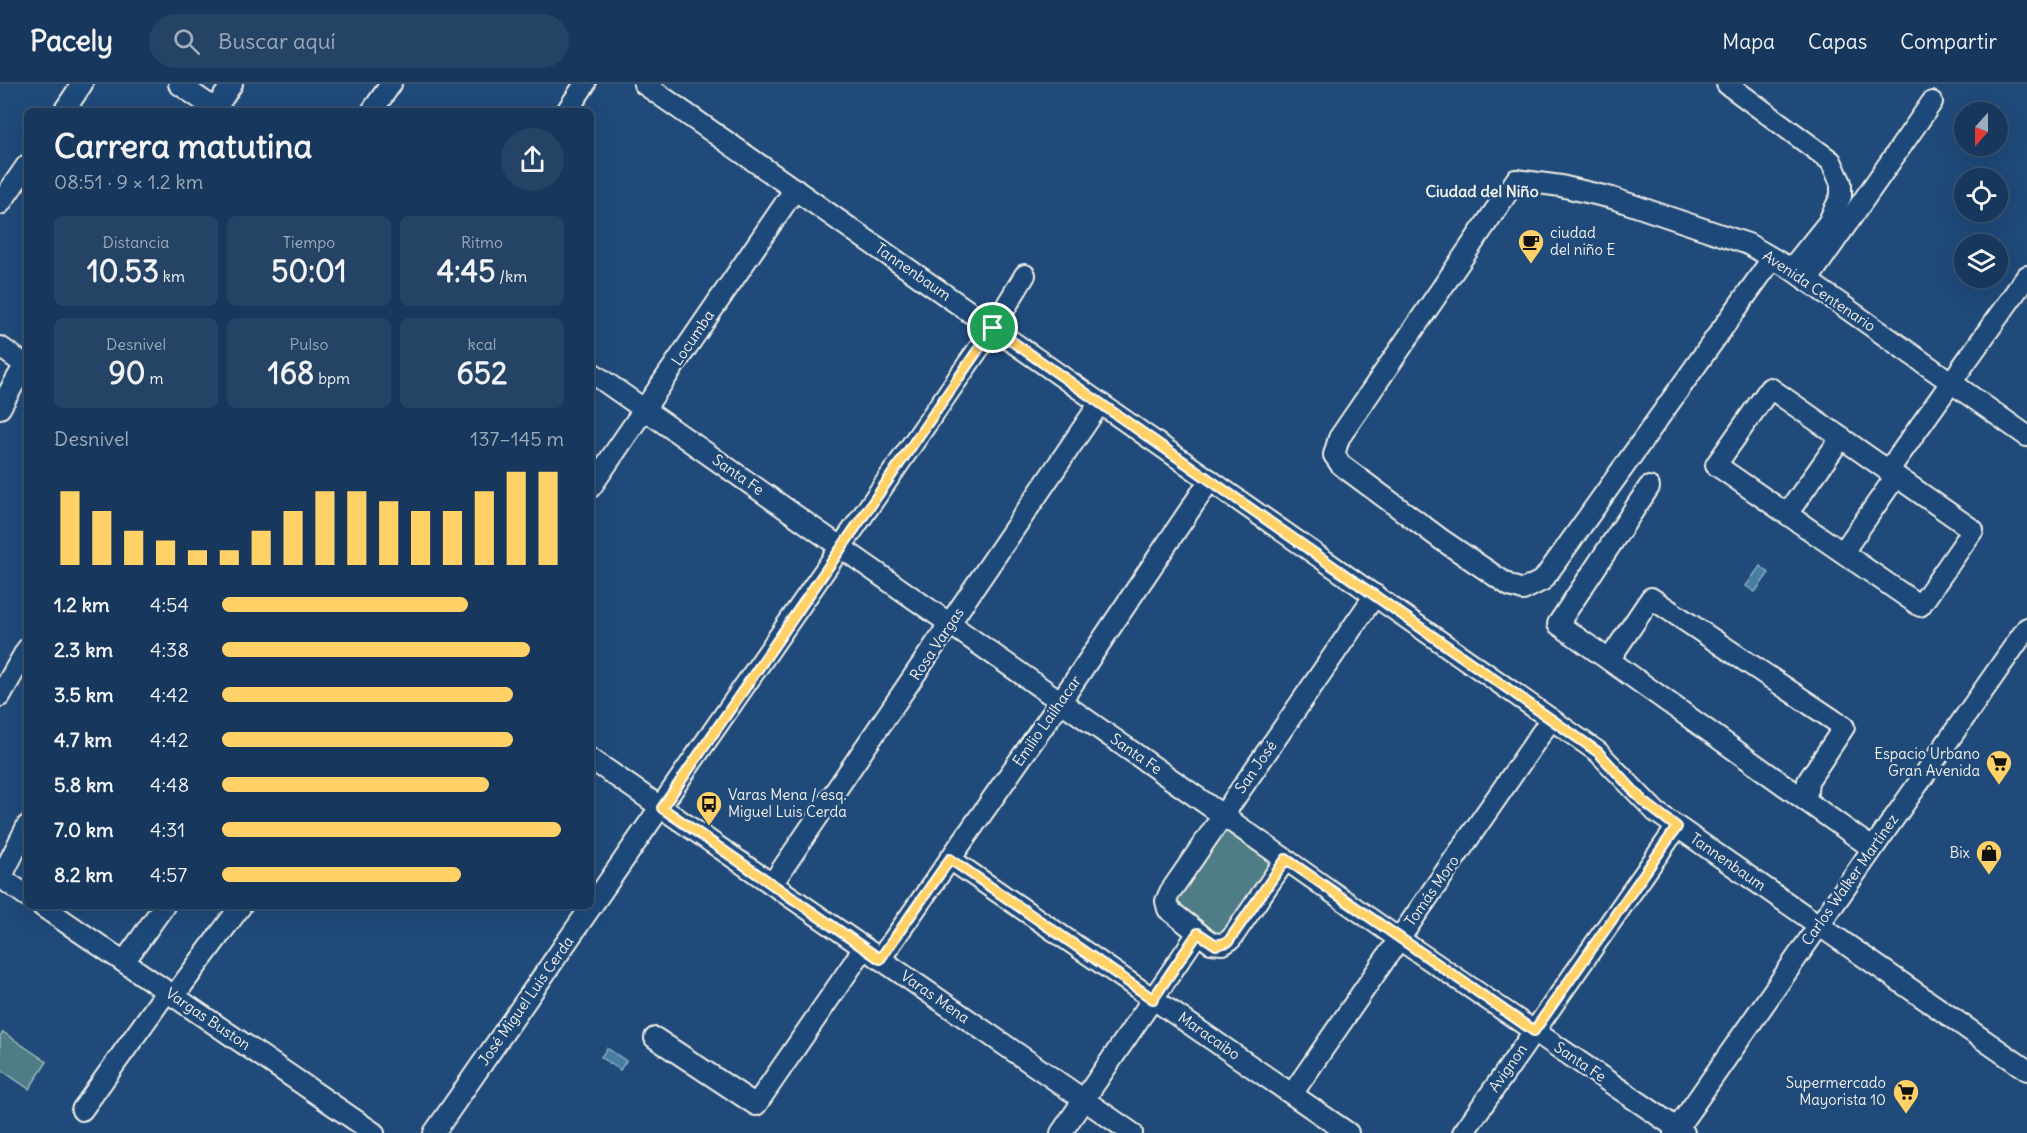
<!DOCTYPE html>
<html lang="es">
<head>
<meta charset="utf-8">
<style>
	:root { --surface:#17385c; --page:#244365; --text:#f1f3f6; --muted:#9eacbb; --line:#365272; --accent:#ffd166 }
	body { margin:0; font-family:Delius,sans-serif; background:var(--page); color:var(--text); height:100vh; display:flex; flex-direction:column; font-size:22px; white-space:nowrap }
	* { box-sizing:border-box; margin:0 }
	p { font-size:20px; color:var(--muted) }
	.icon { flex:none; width:33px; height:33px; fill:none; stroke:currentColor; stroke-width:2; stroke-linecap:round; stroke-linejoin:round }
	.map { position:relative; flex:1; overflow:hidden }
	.panel { position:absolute; left:24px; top:24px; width:570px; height:801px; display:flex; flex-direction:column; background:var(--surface); border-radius:9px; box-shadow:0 6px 24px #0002,0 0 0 2px var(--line) }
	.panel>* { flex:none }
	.needle { width:39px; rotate:201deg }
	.fabs { position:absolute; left:1954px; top:18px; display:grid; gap:12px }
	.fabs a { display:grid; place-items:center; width:54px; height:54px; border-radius:50%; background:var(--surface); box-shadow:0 6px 24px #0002,0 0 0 2px var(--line); font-size:30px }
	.pin { position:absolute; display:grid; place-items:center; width:51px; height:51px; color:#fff; margin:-26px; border:3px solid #fff; border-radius:50%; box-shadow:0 2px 6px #0007 }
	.round { display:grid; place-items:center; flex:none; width:63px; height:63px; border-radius:32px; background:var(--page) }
	.headline { display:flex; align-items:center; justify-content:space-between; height:102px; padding:0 30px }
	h1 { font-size:33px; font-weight:800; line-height:45px }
	.figures { display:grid; grid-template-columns:repeat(3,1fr); gap:9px; height:102px; padding:6px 30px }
	.figures div { display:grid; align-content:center; border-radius:9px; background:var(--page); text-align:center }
	.figures b { font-size:30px; font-weight:800 }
	.figures small { font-size:16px; font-weight:400 }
	.figures p { font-size:16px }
	.chart { height:168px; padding:12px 30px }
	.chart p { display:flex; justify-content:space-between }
	.chart svg { width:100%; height:108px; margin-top:6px; stroke:var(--accent); stroke-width:6 }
	ul { padding:0 30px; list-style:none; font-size:20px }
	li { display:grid; grid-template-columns:96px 72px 1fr; align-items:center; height:45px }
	li i { height:15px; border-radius:8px; background:var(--accent) }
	header { display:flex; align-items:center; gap:36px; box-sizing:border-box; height:84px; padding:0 30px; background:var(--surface); border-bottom:2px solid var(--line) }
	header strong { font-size:28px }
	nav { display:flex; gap:33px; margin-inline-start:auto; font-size:21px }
	.search { width:420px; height:54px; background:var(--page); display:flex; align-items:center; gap:15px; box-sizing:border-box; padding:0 21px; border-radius:33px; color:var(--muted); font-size:22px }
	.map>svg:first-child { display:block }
</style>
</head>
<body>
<header>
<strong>Pacely</strong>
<div class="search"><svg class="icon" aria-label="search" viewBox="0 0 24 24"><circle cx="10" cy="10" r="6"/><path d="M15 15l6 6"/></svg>Buscar aquí</div>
<nav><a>Mapa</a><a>Capas</a><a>Compartir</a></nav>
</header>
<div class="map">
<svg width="2027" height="1049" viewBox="0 0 2027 1049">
	<rect width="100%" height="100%" fill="#1f4a7a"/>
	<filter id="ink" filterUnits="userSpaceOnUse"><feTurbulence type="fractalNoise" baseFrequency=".0167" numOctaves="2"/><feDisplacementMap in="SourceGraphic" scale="12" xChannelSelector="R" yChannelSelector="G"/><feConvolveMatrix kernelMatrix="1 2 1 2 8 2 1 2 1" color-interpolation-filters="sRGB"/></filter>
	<g filter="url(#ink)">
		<g fill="#4f7d87" stroke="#a2b7b8" stroke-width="1.5">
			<path d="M1229 748 1267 775 1269 784 1223 850 1216 851 1179 826 1176 816 1222 749Z"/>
			<path d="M3 948 47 978 29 1005 0 985V952Z"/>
		</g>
		<g fill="#467da3" stroke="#8cabbf" stroke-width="1.5">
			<path d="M1760 482 1769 489 1755 508 1746 502Z"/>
			<path d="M607 964 626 977 620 986 601 973Z"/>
		</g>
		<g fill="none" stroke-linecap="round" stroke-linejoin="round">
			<g stroke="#f4f1e8" stroke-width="24">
				<g id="minor">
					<path d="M179 0 218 27"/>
					<path d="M644 0 1598 668 1656 728 2027 986"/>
					<path d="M1727 0 1831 77 1841 99V112L1828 139 1791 185"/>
					<path d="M64 27 82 0"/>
					<path d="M214 27 232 0"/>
					<path d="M372 27 391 0"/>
					<path d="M567 27 585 0"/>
					<path d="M0 120 27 81"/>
					<path d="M1772 175 1543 496 1523 506 1510 502 1442 456 1341 381 1334 371 1339 354 1516 96 1561 102 1612 114 1748 160 1791 185 2027 352"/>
					<path d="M1807 197 1932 18"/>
					<path d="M0 263 27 282"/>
					<path d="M591 288 1399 855 1684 1049"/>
					<path d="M1770 304 1973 446 1920 522 1716 381Z"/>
					<path d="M0 324 27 277"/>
					<path d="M1888 387 2027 192"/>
					<path d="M591 403 795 105"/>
					<path d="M1787 430 1841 354"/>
					<path d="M1843 468 1896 392"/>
					<path d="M1609 576 1558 540 1649 403"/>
					<path d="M0 612 27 565"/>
					<path d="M591 675 1132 1049"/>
					<path d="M1806 717 1808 697 1844 643 1651 514 1609 576 1872 764"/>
					<path d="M950 775 1348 1049"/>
					<path d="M1286 775 1231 855 1223 860 1211 859 1168 825 1166 817 1170 808 1375 511"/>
					<path d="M0 793 27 812"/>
					<path d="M1 794 27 742"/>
					<path d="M772 800 1100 319"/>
					<path d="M42 822 374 1049"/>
					<path d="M880 875 1061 617 1210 396"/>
					<path d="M124 878 164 822"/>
					<path d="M174 912 241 822"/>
					<path d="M655 954 756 1021 864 864"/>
					<path d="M1292 1010 1551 635"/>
					<path d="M82 1026 167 907"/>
					<path d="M434 1049 993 244 1025 191"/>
					<path d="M1061 1049 1198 849"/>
					<path d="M1463 1049 1677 743"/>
					<path d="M1674 1049 2027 544"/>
				</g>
			</g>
			<use href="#minor" stroke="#1f4a7a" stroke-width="20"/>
		</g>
	</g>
	<g fill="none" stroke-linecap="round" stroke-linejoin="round" filter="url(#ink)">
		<g stroke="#fff" stroke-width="12">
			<path id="route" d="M993 244 1598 668 1644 718 1677 743 1534 947 1286 775 1228 858 1216 861 1198 849 1153 915 950 775 880 875 662 724Z"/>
		</g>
		<use href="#route" stroke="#ffd166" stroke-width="8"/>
	</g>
	<defs>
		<g id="cafe-pin" transform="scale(1.35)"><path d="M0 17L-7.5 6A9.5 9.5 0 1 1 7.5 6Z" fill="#ffd166" stroke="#1f4a7a"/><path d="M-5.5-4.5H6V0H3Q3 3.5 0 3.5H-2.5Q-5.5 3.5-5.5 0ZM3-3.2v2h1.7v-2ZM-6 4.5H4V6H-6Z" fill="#111"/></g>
		<g id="supermarket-pin" transform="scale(1.35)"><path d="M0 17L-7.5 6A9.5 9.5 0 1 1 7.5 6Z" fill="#ffd166" stroke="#1f4a7a"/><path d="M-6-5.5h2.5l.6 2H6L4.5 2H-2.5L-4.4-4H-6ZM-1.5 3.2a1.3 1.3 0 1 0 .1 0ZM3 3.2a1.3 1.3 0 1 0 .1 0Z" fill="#111"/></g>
		<g id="bus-pin" transform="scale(1.35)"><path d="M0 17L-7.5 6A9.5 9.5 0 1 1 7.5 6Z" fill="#ffd166" stroke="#1f4a7a"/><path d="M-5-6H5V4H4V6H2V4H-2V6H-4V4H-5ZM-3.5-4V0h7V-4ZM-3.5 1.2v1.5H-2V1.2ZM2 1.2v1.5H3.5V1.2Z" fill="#111"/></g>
		<g id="shop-pin" transform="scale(1.35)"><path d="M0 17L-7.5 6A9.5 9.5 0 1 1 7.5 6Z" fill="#ffd166" stroke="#1f4a7a"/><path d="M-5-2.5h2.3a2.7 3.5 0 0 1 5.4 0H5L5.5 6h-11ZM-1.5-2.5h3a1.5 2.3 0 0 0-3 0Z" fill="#111"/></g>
	</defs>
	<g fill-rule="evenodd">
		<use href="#cafe-pin" x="1531" y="158"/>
		<use href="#supermarket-pin" x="1999" y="679"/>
		<use href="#bus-pin" x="709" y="720"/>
		<use href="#shop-pin" x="1989" y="769"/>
		<use href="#supermarket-pin" x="1906" y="1008"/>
	</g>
	<g text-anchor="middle" stroke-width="5" stroke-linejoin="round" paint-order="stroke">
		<g font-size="15" fill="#f4f1e8" stroke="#1f4a7a" text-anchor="end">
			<text x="1550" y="154" text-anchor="start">ciudad<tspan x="1550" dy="17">del niño E</tspan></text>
			<text x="1980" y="675">Espacio Urbano<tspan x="1980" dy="17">Gran Avenida</tspan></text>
			<text x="728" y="716" text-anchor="start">Varas Mena / esq.<tspan x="728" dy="17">Miguel Luis Cerda</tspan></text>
			<text x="1970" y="774">Bix</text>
			<text x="1886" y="1004">Supermercado<tspan x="1886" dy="17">Mayorista 10</tspan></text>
		</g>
		<g font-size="15" fill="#f4f1e8" stroke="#1f4a7a">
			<text transform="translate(913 188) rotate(35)" y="5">Tannenbaum</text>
			<text transform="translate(1819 207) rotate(34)" y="5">Avenida Centenario</text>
			<text transform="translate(693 254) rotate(-56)" y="5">Locumba</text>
			<text transform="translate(738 391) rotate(35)" y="5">Santa Fe</text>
			<text transform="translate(937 560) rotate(-56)" y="5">Rosa Vargas</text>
			<text transform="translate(1047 637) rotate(-55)" y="5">Emilio Lailhacar</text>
			<text transform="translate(1136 670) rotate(35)" y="5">Santa Fe</text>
			<text transform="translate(1256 683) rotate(-55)" y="5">San José</text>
			<text transform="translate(1728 778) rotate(35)" y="5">Tannenbaum</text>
			<text transform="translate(1850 796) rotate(-55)" y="5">Carlos Walker Martínez</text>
			<text transform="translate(1432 807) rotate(-55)" y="5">Tomás Moro</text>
			<text transform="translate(935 913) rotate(35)" y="5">Varas Mena</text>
			<text transform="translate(526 917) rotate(-55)" y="5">José Miguel Luis Cerda</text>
			<text transform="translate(208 935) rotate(34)" y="5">Vargas Buston</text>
			<text transform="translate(1209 952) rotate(35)" y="5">Maracaibo</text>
			<text transform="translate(1580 978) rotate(34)" y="5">Santa Fe</text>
			<text transform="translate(1508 984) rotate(-55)" y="5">Avignon</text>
		</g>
		<g font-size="16" font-weight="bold" fill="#f4f1e8" stroke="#1f4a7a">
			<text x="1482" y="113">Ciudad del Niño</text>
		</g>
	</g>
</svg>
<div class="fabs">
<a><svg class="needle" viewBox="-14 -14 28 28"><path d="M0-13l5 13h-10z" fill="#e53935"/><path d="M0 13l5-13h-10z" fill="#9eacbb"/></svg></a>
<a><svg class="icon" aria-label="locate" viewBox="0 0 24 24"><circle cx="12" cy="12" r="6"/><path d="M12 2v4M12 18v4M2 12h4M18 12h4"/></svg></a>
<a><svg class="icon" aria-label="layers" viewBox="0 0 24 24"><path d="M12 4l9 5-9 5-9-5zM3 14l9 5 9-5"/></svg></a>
</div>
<div class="pin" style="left:993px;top:244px;background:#1e9e55"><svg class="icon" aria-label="arrive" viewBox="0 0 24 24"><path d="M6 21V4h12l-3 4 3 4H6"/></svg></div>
<section class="panel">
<div class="headline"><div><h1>Carrera matutina</h1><p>08:51 · 9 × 1.2 km</p></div><a class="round"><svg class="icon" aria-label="share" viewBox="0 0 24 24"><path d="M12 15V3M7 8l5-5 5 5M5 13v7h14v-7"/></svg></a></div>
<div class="figures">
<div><p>Distancia</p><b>10.53<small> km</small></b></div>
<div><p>Tiempo</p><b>50:01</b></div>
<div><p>Ritmo</p><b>4:45<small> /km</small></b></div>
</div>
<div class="figures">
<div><p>Desnivel</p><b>90<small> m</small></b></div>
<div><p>Pulso</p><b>168<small> bpm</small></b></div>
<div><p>kcal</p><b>652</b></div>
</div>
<div class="chart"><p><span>Desnivel</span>137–145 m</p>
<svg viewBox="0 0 160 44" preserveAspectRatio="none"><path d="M5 44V14M15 44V22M25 44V30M35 44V34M45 44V38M55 44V38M65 44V30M75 44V22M85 44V14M95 44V14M105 44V18M115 44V22M125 44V22M135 44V14M145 44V6M155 44V6"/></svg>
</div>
<ul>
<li><b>1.2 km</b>4:54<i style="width:72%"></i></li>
<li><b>2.3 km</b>4:38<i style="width:90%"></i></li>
<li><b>3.5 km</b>4:42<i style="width:85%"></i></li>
<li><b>4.7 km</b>4:42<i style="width:85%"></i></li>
<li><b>5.8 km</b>4:48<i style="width:78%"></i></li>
<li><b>7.0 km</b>4:31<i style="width:99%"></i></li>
<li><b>8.2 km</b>4:57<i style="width:70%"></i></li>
</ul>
</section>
</div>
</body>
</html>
